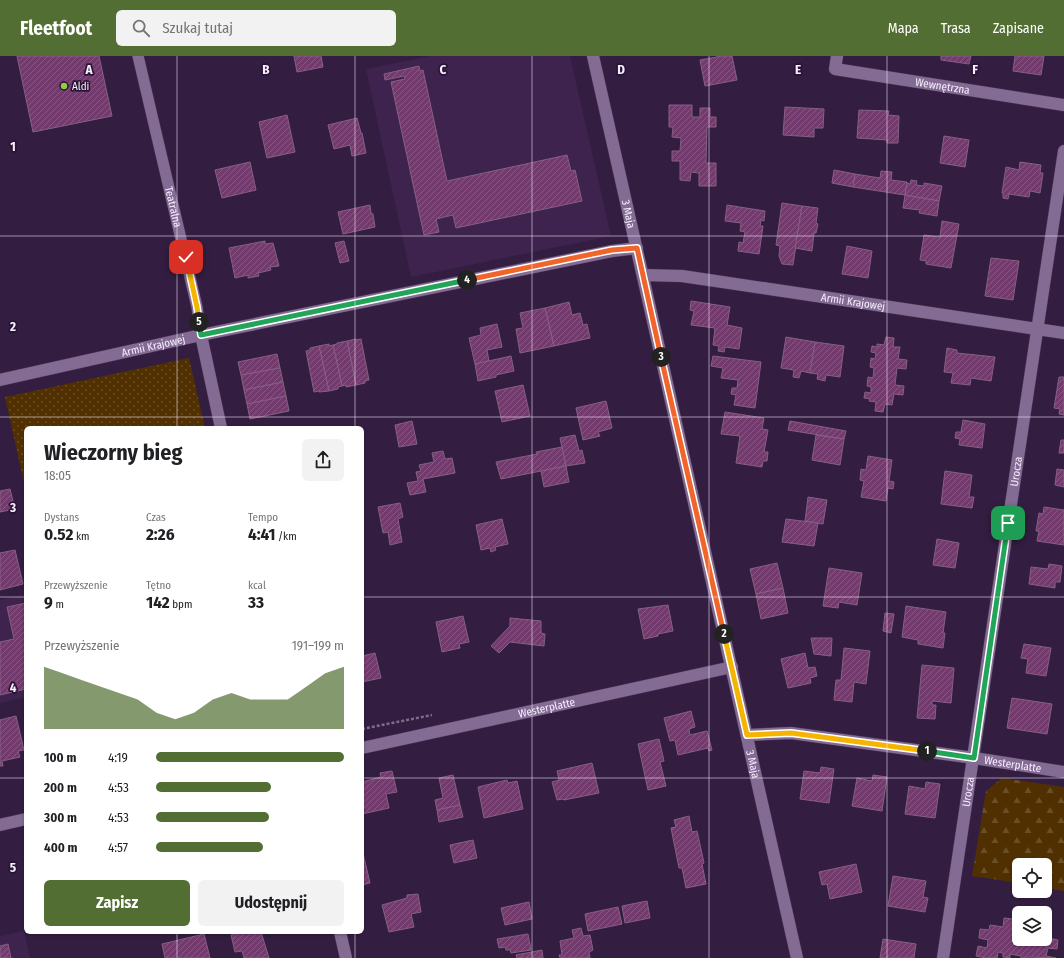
<!DOCTYPE html>
<html lang="pl">
<head>
<meta charset="utf-8">
<style>
	:root { --surface:#fff; --page:#f2f2f2; --text:#202124; --muted:#757577; --accent:#526e32 }
	body { margin:0; font-family:"Fira Sans Condensed",sans-serif; background:var(--page); color:var(--text); height:100vh; display:flex; flex-direction:column; font-size:15px; white-space:nowrap }
	* { box-sizing:border-box; margin:0 }
	p { font-size:13px; color:var(--muted) }
	.icon { flex:none; width:22px; height:22px; fill:none; stroke:currentColor; stroke-width:2; stroke-linecap:round; stroke-linejoin:round }
	.map { position:relative; flex:1; overflow:hidden }
	.side { position:absolute; left:24px; top:370px; width:340px; height:508px; display:flex; flex-direction:column; background:var(--surface); border-radius:6px; box-shadow:0 1px 3px #0004 }
	.side>* { flex:none }
	.buttons { position:absolute; left:1012px; top:802px; display:grid; gap:8px }
	.buttons a { display:grid; place-items:center; width:40px; height:40px; border-radius:6px; background:var(--surface); box-shadow:0 1px 3px #0004; font-size:20px }
	.pin { position:absolute; display:grid; place-items:center; width:34px; height:34px; color:#fff; margin:-17px; border-radius:8px; box-shadow:0 2px 6px #0006 }
	.km { position:absolute; width:20px; height:20px; margin:-10px; border-radius:50%; background:#222; color:#fff; font-size:11px; line-height:20px; text-align:center }
	.round { display:grid; place-items:center; flex:none; width:42px; height:42px; border-radius:6px; background:var(--page) }
	.summary { display:flex; align-items:center; justify-content:space-between; height:68px; padding:0 20px }
	h1 { font-size:22px; font-weight:700; line-height:30px }
	.figures { display:grid; grid-template-columns:repeat(3,1fr); gap:6px; height:68px; padding:4px 20px }
	.figures div { display:grid; align-content:center }
	.figures b { font-size:17px; font-weight:700 }
	.figures small { font-size:11px; font-weight:400 }
	.figures p { font-size:11px }
	.chart { height:112px; padding:8px 20px }
	.chart p { display:flex; justify-content:space-between }
	.chart svg { width:100%; height:72px; margin-top:4px; fill:var(--accent); opacity:.7 }
	.button { display:flex; gap:8px; margin-top:auto; padding:8px 20px }
	.button a { flex:1; height:46px; border-radius:6px; background:var(--accent); color:#fff; font-size:16px; font-weight:700; line-height:46px; text-align:center }
	.button a+a { background:var(--page); color:var(--text) }
	ul { padding:0 20px; list-style:none; font-size:13px }
	li { display:grid; grid-template-columns:64px 48px 1fr; align-items:center; height:30px }
	li i { height:10px; border-radius:5px; background:var(--accent) }
	header { display:flex; align-items:center; gap:24px; box-sizing:border-box; height:56px; padding:0 20px; background:var(--accent); color:#fff }
	header strong { font-size:19px }
	nav { display:flex; gap:22px; margin-inline-start:auto; font-size:14px }
	.search { width:280px; height:36px; background:var(--page); display:flex; align-items:center; gap:10px; box-sizing:border-box; padding:0 14px; border-radius:6px; color:var(--muted); font-size:15px }
	.map>svg:first-child { display:block }
</style>
</head>
<body>
<header>
<strong>Fleetfoot</strong>
<div class="search"><svg class="icon" aria-label="search" viewBox="0 0 24 24"><circle cx="10" cy="10" r="6"/><path d="M15 15l6 6"/></svg>Szukaj tutaj</div>
<nav><a>Mapa</a><a>Trasa</a><a>Zapisane</a></nav>
</header>
<div class="map">
<svg width="1064" height="902" viewBox="0 0 1064 902">
	<defs>
		<pattern id="grass-dots" width="8" height="8" patternUnits="userSpaceOnUse"><rect width="8" height="8" fill="#503000"/><path d="M2 2h.1M6 6h.1" fill="none" stroke="#6a4e26" stroke-width="1.8" stroke-linecap="round"/></pattern>
		<pattern id="forest-firs" width="22" height="20" patternUnits="userSpaceOnUse"><rect width="22" height="20" fill="#503000"/><path d="M5 1l3.5 6h-7zM16 11l3.5 6h-7z" fill="#6a4e26"/></pattern>
		<pattern id="building-hatch" width="6" height="6" patternUnits="userSpaceOnUse"><rect width="6" height="6" fill="#733a6e"/><path d="M-1 1l2-2M0 6l6-6M5 7l2-2" fill="none" stroke="#885784"/></pattern>
	</defs>
	<rect width="100%" height="100%" fill="#331e41"/>
	<g fill="#3d234d">
		<path d="M430 0H570L611 180 411 221 366 13Z"/>
		<path d="M26 538V641L0 647V544Z"/>
		<path d="M24 875 30 902H0V880Z"/>
	</g>
	<path fill="url(#grass-dots)" d="M189 302 205 372H26V436L5 341Z"/>
	<path fill="url(#forest-firs)" d="M1002 722 1064 731V835L1045 832V809H1019V827L972 820 986 735Z"/>
	<g fill="url(#building-hatch)" stroke="#866081">
		<path d="M17 0H99L112 60 33 76Z"/>
		<path d="M294 0H321L323 11 297 16Z"/>
		<path d="M717 0H732L737 24 705 30 700 4 717 1Z"/>
		<path d="M941 0H971L969 8 941 4Z"/>
		<path d="M1015 0H1044L1041 19 1013 15Z"/>
		<path d="M419 10 420 15 423 14 447 125 567 99 571 115 575 114 582 145 456 172 453 159 436 163 439 176 424 179 391 26 405 23 404 20 385 24 384 18Z"/>
		<path d="M669 49H692V61H700V52H710V61H716V71H707L706 107H716V130H699V117L691 116 690 125 680 124V105H672V95H680L681 82 672 81 673 71H669Z"/>
		<path d="M785 51 824 53 823 72H814V81L783 79Z"/>
		<path d="M859 54 889 55 888 59 899 60 898 87H887V84L857 82Z"/>
		<path d="M287 59 295 96 267 102 259 66Z"/>
		<path d="M357 62 361 77H362L366 97 352 100 350 89 334 93 328 69Z"/>
		<path d="M944 80 969 84 965 111 940 107Z"/>
		<path d="M250 106 256 134 222 142 215 114Z"/>
		<path d="M1020 106 1041 109 1040 117H1043L1040 137 1030 135 1029 141 1009 138 1008 143 1003 142V137H1002L1006 111 1019 114Z"/>
		<path d="M834 114 855 118 853 131 832 127Z"/>
		<path d="M881 115 892 116 891 124 907 126 905 139 853 131 855 118 880 122Z"/>
		<path d="M911 124 917 125 916 129 924 130V127L942 130 939 145 905 139 907 127 910 128Z"/>
		<path d="M905 139 939 145 937 160 919 157 920 154 903 152Z"/>
		<path d="M782 147 802 150 793 209 782 208 779 200 780 190 776 189Z"/>
		<path d="M370 149 371 157 373 158 375 171 343 178 338 156Z"/>
		<path d="M727 149 765 155 764 165 761 164 760 170H763L759 198 738 195 739 186 743 187 745 176 740 175 741 167 725 165Z"/>
		<path d="M802 150 818 152 816 167 818 168 816 177H814L812 195 795 192Z"/>
		<path d="M942 165 959 168 951 212 926 208V205L920 204 924 179 940 181Z"/>
		<path d="M265 185V188L273 187 279 210 270 211 271 214 258 217 259 220 248 222V219L235 222 229 192Z"/>
		<path d="M344 185 349 205 340 207 335 187Z"/>
		<path d="M847 190 872 195 868 222 842 218Z"/>
		<path d="M991 202 1019 205 1013 244 985 240Z"/>
		<path d="M691 245 730 251 727 269 742 272 739 293 725 291 724 296 718 295 719 290 713 289 715 272 691 269 694 255 690 254Z"/>
		<path d="M569 246 572 259 580 257 583 269 587 268 590 282 554 290 545 252Z"/>
		<path d="M545 252 554 290 520 297 516 273 523 272 520 257Z"/>
		<path d="M497 268 502 291 487 294 489 305 475 308 469 282 481 279 480 272Z"/>
		<path d="M786 281 815 286 810 317 801 315 799 322 793 321 794 314 781 312Z"/>
		<path d="M886 281 894 282 893 291H900L898 303 907 304 906 313 897 312 895 329 904 330 903 339 894 338 892 349 885 348 883 356 875 355 876 346 869 345 870 343 864 342 865 336 871 337V331L867 330 868 321 873 322 874 312 870 311 871 302 875 303 876 297 871 296 872 290 877 291V288L884 289Z"/>
		<path d="M356 283V284L361 283 369 324 365 325V327L356 329 347 285Z"/>
		<path d="M347 285 356 329 346 331V329L342 330 333 289 337 288V287Z"/>
		<path d="M815 286 844 290 840 321 826 319 825 325 817 323 818 318 810 317Z"/>
		<path d="M329 288V290L333 289 342 330 338 331V333L329 335 319 290Z"/>
		<path d="M319 290 329 335 319 336V335L314 336 306 295 310 294V292Z"/>
		<path d="M947 292 957 294V297L995 301 991 325 971 322 970 329 951 327 953 317 944 316Z"/>
		<path d="M277 298 280 312 241 319 238 306Z"/>
		<path d="M511 300 514 315 496 319V321L478 325 475 308Z"/>
		<path d="M713 300 761 306 755 352 734 349 736 339 731 338 732 332H737L738 324 721 322 723 312 711 310Z"/>
		<path d="M280 312 283 326 244 334 241 319Z"/>
		<path d="M1059 321H1064V359L1059 358 1060 353 1054 352Z"/>
		<path d="M283 326 286 340 247 348 244 334Z"/>
		<path d="M523 329 530 360 502 366 495 335Z"/>
		<path d="M286 340 289 355 250 363 247 348Z"/>
		<path d="M606 345 612 372 598 376 600 380 583 384 576 352Z"/>
		<path d="M725 356 764 362 762 373 768 374 764 396H768L767 405H763L762 411 736 407 740 380 721 378Z"/>
		<path d="M963 364 985 368 982 392 959 389 960 383 955 382 956 376H961Z"/>
		<path d="M412 365 417 388 399 391 395 369Z"/>
		<path d="M790 365 846 375 844 383 788 374Z"/>
		<path d="M575 379 579 395 582 394 585 407 566 410 560 382Z"/>
		<path d="M816 379 844 383 840 409 812 404Z"/>
		<path d="M1061 384H1064V397H1059Z"/>
		<path d="M562 391 566 410 501 423 496 406 537 398 536 396Z"/>
		<path d="M443 395 445 403 452 402 455 417 423 423 426 436 410 439 407 427 418 425 416 416 421 415 419 409 434 406 432 397Z"/>
		<path d="M868 400 892 404 889 425 894 426 893 433 888 432 886 445 861 441 864 425 860 424 861 413 866 414Z"/>
		<path d="M566 410 569 426 544 431 541 415Z"/>
		<path d="M1057 413 1064 414V431L1055 429Z"/>
		<path d="M945 415 972 419 969 441H974L972 452 941 448Z"/>
		<path d="M10 433 15 453 0 456V435Z"/>
		<path d="M808 441 827 444 823 468 805 465Z"/>
		<path d="M400 447 403 461 398 463 402 486 390 489 388 476 383 477 378 451Z"/>
		<path d="M1044 451 1064 454V489L1037 485 1039 475H1036L1039 457 1043 458Z"/>
		<path d="M502 463 508 488 495 491 496 494 491 496 490 492 481 494 476 469Z"/>
		<path d="M786 463 818 467 814 490 782 486Z"/>
		<path d="M937 483 959 487 955 512 933 509Z"/>
		<path d="M15 494 23 528 0 534V497Z"/>
		<path d="M777 507 783 532 756 538 750 513Z"/>
		<path d="M1049 508 1062 510 1060 526H1055V532L1029 528 1031 511 1048 513Z"/>
		<path d="M829 512 862 517 857 549 839 546 838 552 823 550Z"/>
		<path d="M783 532 788 557 761 563 756 538Z"/>
		<path d="M26 547V633L0 639V586L14 583 7 551Z"/>
		<path d="M668 549 673 575 658 578V580L644 583 638 553Z"/>
		<path d="M906 550 946 556 943 577H945L943 592 918 588V584L902 581Z"/>
		<path d="M885 557 894 558 891 577 883 575Z"/>
		<path d="M463 560 469 586 459 588 460 592 442 596 436 566Z"/>
		<path d="M510 562 541 565V577L545 578 544 590 510 586 499 597 491 590 510 570Z"/>
		<path d="M811 582H832L831 600 814 598Z"/>
		<path d="M1024 588 1051 592 1046 620 1026 617 1028 603 1021 602Z"/>
		<path d="M844 592 870 595 866 628 854 626 852 646 834 644 836 624H841Z"/>
		<path d="M375 597 381 622 362 626V600Z"/>
		<path d="M805 597 808 612 815 611 817 620 810 622 811 627 788 632 781 603Z"/>
		<path d="M922 609 954 612 951 647 932 645V649H936L935 663 917 662Z"/>
		<path d="M1012 642 1052 648 1047 678 1007 672Z"/>
		<path d="M691 655 695 671 689 673 690 679 707 675 712 694 709 695 708 692 678 699 675 684 670 685 664 662Z"/>
		<path d="M16 660 24 694 18 695 20 701 2 705 3 710H0V664Z"/>
		<path d="M659 683 664 705 660 706 666 730 648 734 638 688Z"/>
		<path d="M592 707 599 737 564 744 563 743 557 744 552 726 559 724 557 715Z"/>
		<path d="M821 711 834 713 829 747 800 743 804 715 820 717Z"/>
		<path d="M392 715 397 736 386 738 389 752 362 758V726L381 721 380 717Z"/>
		<path d="M453 719 460 749 437 754 435 744 443 742 439 722Z"/>
		<path d="M873 719 887 721 882 755 852 750 857 722 872 725Z"/>
		<path d="M507 724 508 727 517 725 523 753 484 762 478 731Z"/>
		<path d="M926 726 940 728 935 762 905 758 909 730 925 733Z"/>
		<path d="M460 749 463 761 439 766 437 754Z"/>
		<path d="M689 760 692 776 697 775 704 807 702 808 706 828 686 832 682 812H679L671 772 676 771 674 764Z"/>
		<path d="M473 784 477 802 454 807 450 789Z"/>
		<path d="M362 793 370 827 362 829Z"/>
		<path d="M856 808 862 836 830 843 827 828 822 829 819 816Z"/>
		<path d="M893 820 926 825 923 841 928 842 925 856 888 850Z"/>
		<path d="M418 838 421 856 411 858 414 871 389 876 382 849 407 842V839Z"/>
		<path d="M647 845 650 862 625 867 622 850Z"/>
		<path d="M529 846 532 863 505 869 501 852Z"/>
		<path d="M618 851 622 868 588 875 585 858Z"/>
		<path d="M1004 862 1013 863 1012 872 1019 873V883H1045V877L1050 878 1049 882 1058 884 1057 893 1048 892 1046 900 1056 902 1028 901V902H1021V900L1010 898V902L1003 901V897L998 896 997 902H986L976 900 978 890 987 892 988 884 979 882 980 873 989 874 990 869 1003 871Z"/>
		<path d="M581 872 583 880 590 879 593 894 589 896 590 902H560L559 899H562L560 885 574 882 572 874Z"/>
		<path d="M242 876H261L269 902H244L242 895 235 896 231 879Z"/>
		<path d="M204 878 210 902H165L162 888Z"/>
		<path d="M528 878 531 894 511 897 510 894H506L505 891 499 892 497 883Z"/>
		<path d="M883 883 916 888 914 902H880Z"/>
		<path d="M8 888 11 902H0V890Z"/>
		<path d="M542 894 543 902H517L516 899Z"/>
	</g>
	<g fill="none" stroke-linecap="round" stroke-linejoin="round">
		<g stroke="#4b3956" stroke-width="12">
			<g id="service">
				<path id="s1" d="M138 0 197 251 201 279"/>
			</g>
		</g>
		<g stroke="#4b3956" stroke-width="13">
			<g id="minor">
				<path id="s2" d="M837 0 835 13 1064 49"/>
				<path id="s3" d="M643 219 682 220 1064 277"/>
				<path d="M201 279 221 372"/>
				<path id="s4" d="M0 324 201 279 612 195 637 192"/>
				<path id="s5" d="M747 679 791 677 974 702 1064 716"/>
				<path id="s6" d="M362 692 732 611"/>
				<path d="M0 769 26 763"/>
				<path d="M340 876 346 902"/>
				<path id="s7" d="M943 902 1064 95"/>
			</g>
		</g>
		<g stroke="#4b3956" stroke-width="13">
			<g id="tertiary">
				<path id="s8" d="M593 0 797 902"/>
			</g>
		</g>
		<path stroke="#7d6d88" stroke-width="2.5" stroke-dasharray="3 2" stroke-linecap="butt" d="M362 673 432 659"/>
		<use href="#service" stroke="#836b94" stroke-width="11"/>
		<use href="#minor" stroke="#836b94" stroke-width="12"/>
		<use href="#tertiary" stroke="#836b94" stroke-width="12"/>
	</g>
	<g fill="none" stroke-linecap="round" stroke-linejoin="round">
		<g stroke="#fff" stroke-width="8">
			<path id="split-1" d="M927 695 974 702 1008 467"/>
		</g>
		<g stroke="#fff" stroke-width="8">
			<path id="split-2" d="M724 578 747 679 791 677 927 695"/>
		</g>
		<g stroke="#fff" stroke-width="8">
			<path id="split-3" d="M661 301 724 578"/>
		</g>
		<g stroke="#fff" stroke-width="8">
			<path id="split-4" d="M467 224 612 194 637 192 661 301"/>
		</g>
		<g stroke="#fff" stroke-width="8">
			<path id="split-5" d="M199 266 201 279 467 224"/>
		</g>
		<g stroke="#fff" stroke-width="8">
			<path id="split-6" d="M186 201 197 251 199 266"/>
		</g>
		<use href="#split-1" stroke="#22a559" stroke-width="5"/>
		<use href="#split-2" stroke="#f5b400" stroke-width="5"/>
		<use href="#split-3" stroke="#f0652b" stroke-width="5"/>
		<use href="#split-4" stroke="#f0652b" stroke-width="5"/>
		<use href="#split-5" stroke="#22a559" stroke-width="5"/>
		<use href="#split-6" stroke="#f5b400" stroke-width="5"/>
	</g>
	<path fill="none" stroke="#f7effd" stroke-width="1" stroke-opacity="0.55" d="M177 0V372M355 0V372M532 0V902M709 0V902M887 0V902M0 180H1064M0 361H1064M0 541H26M362 541H1064M0 722H26M362 722H1064M177 876V902M355 876V902"/>
	<circle fill="#8ecd43" stroke="#291436" stroke-width="1.5" cx="64" cy="30" r="4"/>
	<g text-anchor="middle" stroke-width="3.5" stroke-linejoin="round" paint-order="stroke">
		<g font-size="11" fill="#f7effd" stroke="#291436" text-anchor="start">
			<text x="72" y="34">Aldi</text>
		</g>
		<g font-size="11" fill="#f7effd" stroke="#291436">
			<text dy="4" stroke="none"><textPath href="#s2" startOffset="122">Wewnętrzna</textPath></text>
			<text dy="4" stroke="none"><textPath href="#s1" startOffset="155">Teatralna</textPath></text>
			<text dy="4" stroke="none"><textPath href="#s8" startOffset="162">3 Maja</textPath></text>
			<text dy="4" stroke="none"><textPath href="#s3" startOffset="212">Armii Krajowej</textPath></text>
			<text dy="4" stroke="none"><textPath href="#s4" startOffset="157">Armii Krajowej</textPath></text>
			<text dy="4" stroke="none"><textPath href="#s7" startOffset="492">Urocza</textPath></text>
			<text dy="4" stroke="none"><textPath href="#s6" startOffset="189">Westerplatte</textPath></text>
			<text dy="4" stroke="none"><textPath href="#s8" startOffset="726">3 Maja</textPath></text>
			<text dy="4" stroke="none"><textPath href="#s5" startOffset="268">Westerplatte</textPath></text>
			<text dy="4" stroke="none"><textPath href="#s7" startOffset="168">Urocza</textPath></text>
		</g>
	</g>
	<g font-size="13" text-anchor="middle" font-weight="bold" fill="#f7effd" stroke="#291436" stroke-width="3.5" stroke-linejoin="round" paint-order="stroke">
		<text x="89" y="18">A</text>
		<text x="266" y="18">B</text>
		<text x="443" y="18">C</text>
		<text x="621" y="18">D</text>
		<text x="798" y="18">E</text>
		<text x="975" y="18">F</text>
		<text x="13" y="95">1</text>
		<text x="13" y="275">2</text>
		<text x="13" y="456">3</text>
		<text x="13" y="636">4</text>
		<text x="13" y="816">5</text>
	</g>
</svg>
<div class="buttons">
<a><svg class="icon" aria-label="locate" viewBox="0 0 24 24"><circle cx="12" cy="12" r="6"/><path d="M12 2v4M12 18v4M2 12h4M18 12h4"/></svg></a>
<a><svg class="icon" aria-label="layers" viewBox="0 0 24 24"><path d="M12 4l9 5-9 5-9-5zM3 14l9 5 9-5"/></svg></a>
</div>
<div class="pin" style="left:1008px;top:467px;background:#1e9e55"><svg class="icon" aria-label="arrive" viewBox="0 0 24 24"><path d="M6 21V4h12l-3 4 3 4H6"/></svg></div>
<div class="pin" style="left:186px;top:201px;background:#d93025"><svg class="icon" aria-label="check" viewBox="0 0 24 24"><path d="M5 12l5 5 9-10"/></svg></div>
<b class="km" style="left:927px;top:695px">1</b>
<b class="km" style="left:724px;top:578px">2</b>
<b class="km" style="left:661px;top:301px">3</b>
<b class="km" style="left:467px;top:224px">4</b>
<b class="km" style="left:199px;top:266px">5</b>
<section class="side">
<div class="summary"><div><h1>Wieczorny bieg</h1><p>18:05</p></div><a class="round"><svg class="icon" aria-label="share" viewBox="0 0 24 24"><path d="M12 15V3M7 8l5-5 5 5M5 13v7h14v-7"/></svg></a></div>
<div class="figures">
<div><p>Dystans</p><b>0.52<small> km</small></b></div>
<div><p>Czas</p><b>2:26</b></div>
<div><p>Tempo</p><b>4:41<small> /km</small></b></div>
</div>
<div class="figures">
<div><p>Przewyższenie</p><b>9<small> m</small></b></div>
<div><p>Tętno</p><b>142<small> bpm</small></b></div>
<div><p>kcal</p><b>33</b></div>
</div>
<div class="chart"><p><span>Przewyższenie</span>191–199 m</p>
<svg viewBox="0 0 160 44" preserveAspectRatio="none"><path d="M0 44V6L10 10L20 14L30 18L40 22L50 26L60 34L70 38L80 34L90 26L100 22L110 26L120 26L130 26L140 18L150 10L160 6V44z"/></svg>
</div>
<ul>
<li><b>100 m</b>4:19<i style="width:100%"></i></li>
<li><b>200 m</b>4:53<i style="width:61%"></i></li>
<li><b>300 m</b>4:53<i style="width:60%"></i></li>
<li><b>400 m</b>4:57<i style="width:57%"></i></li>
</ul>
<div class="button"><a>Zapisz</a><a>Udostępnij</a></div>
</section>
</div>
</body>
</html>
